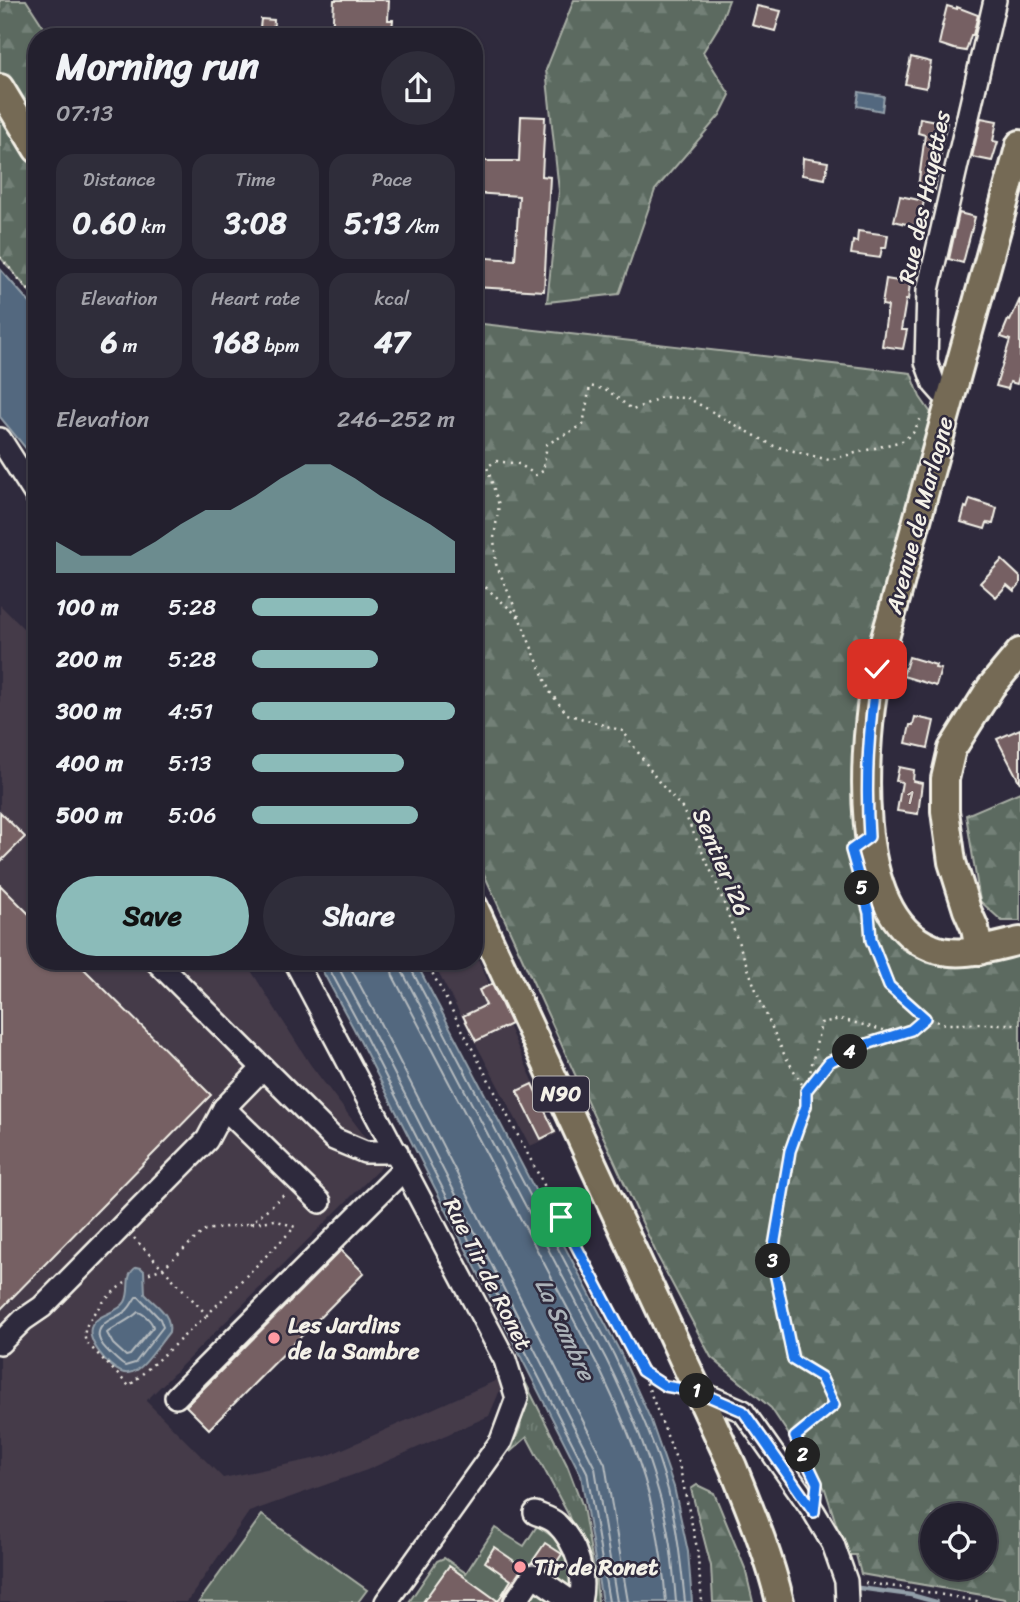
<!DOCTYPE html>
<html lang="en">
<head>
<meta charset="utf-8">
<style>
	:root { --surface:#23202e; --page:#2f2d3a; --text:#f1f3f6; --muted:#a3a3aa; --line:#403e4a; --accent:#8bbbb9 }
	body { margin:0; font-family:Sriracha,sans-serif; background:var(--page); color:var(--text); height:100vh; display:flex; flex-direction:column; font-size:26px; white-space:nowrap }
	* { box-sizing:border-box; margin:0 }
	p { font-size:23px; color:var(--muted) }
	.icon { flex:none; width:38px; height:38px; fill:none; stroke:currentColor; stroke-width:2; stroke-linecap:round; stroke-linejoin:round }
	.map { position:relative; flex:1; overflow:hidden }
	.drawer { position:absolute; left:28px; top:28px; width:455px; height:942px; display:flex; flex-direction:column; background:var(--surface); border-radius:28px; box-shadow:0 2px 5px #0004,0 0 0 2px var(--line) }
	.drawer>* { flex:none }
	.fabs { position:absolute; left:920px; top:1503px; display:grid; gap:14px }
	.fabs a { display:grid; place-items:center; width:77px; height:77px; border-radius:50%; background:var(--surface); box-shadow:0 2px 5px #0004,0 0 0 2px var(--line); font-size:35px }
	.pin { position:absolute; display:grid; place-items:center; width:60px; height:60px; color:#fff; margin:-30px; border-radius:14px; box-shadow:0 4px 10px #0006 }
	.km { position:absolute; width:35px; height:35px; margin:-18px; border-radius:50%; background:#222; color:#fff; font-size:19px; line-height:35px; text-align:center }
	.round { display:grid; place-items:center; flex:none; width:74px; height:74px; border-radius:37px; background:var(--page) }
	.head { display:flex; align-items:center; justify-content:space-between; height:119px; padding:0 28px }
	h1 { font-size:38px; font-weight:800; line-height:52px }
	.figures { display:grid; grid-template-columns:repeat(3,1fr); gap:10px; height:119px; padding:7px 28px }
	.figures div { display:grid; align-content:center; border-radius:18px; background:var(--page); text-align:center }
	.figures b { font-size:30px; font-weight:800 }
	.figures small { font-size:19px; font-weight:400 }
	.figures p { font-size:19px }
	.chart { height:196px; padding:14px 28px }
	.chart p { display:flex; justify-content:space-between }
	.chart svg { width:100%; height:126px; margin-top:7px; fill:var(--accent); opacity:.7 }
	.cta { display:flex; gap:14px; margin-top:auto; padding:14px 28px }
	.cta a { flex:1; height:80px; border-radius:42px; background:var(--accent); color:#111; font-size:28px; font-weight:800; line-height:80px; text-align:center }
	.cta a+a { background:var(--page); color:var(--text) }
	ul { padding:0 28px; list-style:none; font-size:23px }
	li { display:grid; grid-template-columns:112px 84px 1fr; align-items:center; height:52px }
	li i { height:18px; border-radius:9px; background:var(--accent) }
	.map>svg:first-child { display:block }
</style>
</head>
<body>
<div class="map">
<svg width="1020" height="1602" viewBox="0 0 1020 1602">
	<defs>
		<pattern id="grass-tufts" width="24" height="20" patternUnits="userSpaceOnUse" patternTransform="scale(1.75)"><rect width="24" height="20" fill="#5b6a60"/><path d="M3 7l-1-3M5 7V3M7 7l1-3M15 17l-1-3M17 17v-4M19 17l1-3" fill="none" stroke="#738077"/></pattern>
		<pattern id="forest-firs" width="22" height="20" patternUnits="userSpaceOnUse" patternTransform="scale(1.75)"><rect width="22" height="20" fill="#5b6a60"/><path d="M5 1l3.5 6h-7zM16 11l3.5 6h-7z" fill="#738077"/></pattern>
	</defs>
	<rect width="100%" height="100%" fill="#2f2a3d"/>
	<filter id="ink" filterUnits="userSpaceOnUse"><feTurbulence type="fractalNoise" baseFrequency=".0143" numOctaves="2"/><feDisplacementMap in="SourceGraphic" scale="14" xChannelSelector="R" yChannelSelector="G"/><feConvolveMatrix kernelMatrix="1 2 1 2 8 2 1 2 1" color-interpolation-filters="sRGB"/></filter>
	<g filter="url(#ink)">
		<g fill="#443a49">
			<path d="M0 605 37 642V961H245L310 1064 385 1163 146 1401 223 1478 327 1456 506 1376 489 1416 367 1470 249 1512 187 1602H0Z"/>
			<path d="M474 950 557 1134 530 1146 432 961H474Z"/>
		</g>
		<path fill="url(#grass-tufts)" stroke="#a8aea4" stroke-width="2" d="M517 1366 567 1465 583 1507 596 1581 598 1602H589L581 1553 568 1514 527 1437 510 1452 520 1428 524 1399Z"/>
		<g fill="url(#forest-firs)" stroke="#a8aea4" stroke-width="2" fill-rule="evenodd">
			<path d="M0 0H26L50 37H37V300L0 257Z"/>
			<path d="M574 0H729L719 26 703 52 730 95 720 115 655 190 619 294 547 302 559 191 546 70Z"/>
			<path d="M474 323 911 373 920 397 931 413 857 713 854 796 881 915 902 949 928 963 952 967 1020 950V1602H1006L1005 1599 861 1574 856 1555H846L825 1489 771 1408 711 1357 657 1255 474 852ZM933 1516H985V1568H933Z"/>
			<path d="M1020 792V921H1002L980 901 966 815Z"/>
			<path d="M697 1485 714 1493 745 1568 753 1602H713L711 1566 691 1489Z"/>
		</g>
		<g fill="#5b6a60" stroke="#a8aea4" stroke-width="2">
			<path d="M262 1515 367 1590 358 1602H199Z"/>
			<path d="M537 1526 568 1547 574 1602H409L437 1561 444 1558 466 1573 495 1528 524 1546Z"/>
		</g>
		<g fill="#53687f" stroke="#939fa9" stroke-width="2">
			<path d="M859 92 884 96 882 111 857 106Z"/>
			<path d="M0 269 37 311V462L0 417Z"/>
			<path d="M317 961H415L620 1352 650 1418 674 1487 688 1552 692 1602H602L581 1475 354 1029Z"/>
			<path d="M137 1267 141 1268 144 1271 145 1294C156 1306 172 1314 169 1332 160 1343 148 1363 137 1370 132 1373 126 1374 121 1372 109 1367 87 1342 91 1328 96 1313 118 1314 125 1302 132 1290 123 1275 137 1267Z"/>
		</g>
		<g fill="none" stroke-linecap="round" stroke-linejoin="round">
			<g stroke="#b4babe" stroke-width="2">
				<path d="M325 961 360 1026 587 1472 609 1602"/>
				<path d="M335 961 368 1022 595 1468 617 1602"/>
				<path d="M347 961 377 1017 605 1464 628 1602"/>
				<path d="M390 961 393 976 597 1364C617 1406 637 1449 649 1495 658 1530 663 1566 666 1602"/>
				<path d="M400 961 402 971 606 1359C627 1401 645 1444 658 1490 669 1526 673 1564 676 1602"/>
				<path d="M409 961 410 967 614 1355C634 1398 656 1444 668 1490 677 1527 681 1564 685 1602"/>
				<path d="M136 1297H139L160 1319 163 1327 135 1363 125 1366 122 1364C110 1353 85 1336 108 1321 114 1317 122 1315 127 1310 131 1306 133 1301 136 1297Z"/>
				<path d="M138 1312C143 1313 152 1321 153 1327L130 1355 126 1356 113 1344 107 1333C116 1325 129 1321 138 1312Z"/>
			</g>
			<path stroke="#939fa9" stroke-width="4.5" d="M859 1588 911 1595 936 1602"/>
		</g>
		<g fill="#766164" stroke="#f4f1e8" stroke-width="2">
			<path d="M334 0H389L388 20H393L391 37H332Z"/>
			<path d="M757 6 781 11 775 31 752 25Z"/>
			<path d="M947 6 957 9V7L978 15 973 35H971L966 51 954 49 939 44 943 26H942Z"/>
			<path d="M261 19 274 20 273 37H251L260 28Z"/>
			<path d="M911 57 931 62 926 88 905 84Z"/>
			<path d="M521 116 545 117 542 176 550 177 544 291 474 287V257L515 260 519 196 474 193V161H519Z"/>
			<path d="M920 118 947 123 941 148H942L935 190 918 187 925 135 918 133Z"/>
			<path d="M981 118 997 121 993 141 998 142 992 161 972 157Z"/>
			<path d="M803 158 828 162 825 179 802 175Z"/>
			<path d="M900 196 924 201 918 227 894 221Z"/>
			<path d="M959 213 975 217 963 263 949 259Z"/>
			<path d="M858 231 888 235 886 248H882L880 258 851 254 853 241 857 242Z"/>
			<path d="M886 279 910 283 908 300H906L901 330H907L903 349 882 346 888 306 882 305Z"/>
			<path d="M1020 299V372L1017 384 1010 382 1008 389 996 386 1010 340 1001 337 1008 320 1010 321Z"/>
			<path d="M970 499 997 508 993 524 987 523 985 529 961 522 965 507 967 508Z"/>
			<path d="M1002 560 1020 577V584L1014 591 1007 585 996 597 980 583Z"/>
			<path d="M909 657 936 665 935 668 941 669 936 686 903 676Z"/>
			<path d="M915 717 934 721 928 748 906 743 910 725H913Z"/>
			<path d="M1020 729V783L997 739Z"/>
			<path d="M899 767 914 770 913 781 922 783 918 814 897 811 902 782 896 781Z"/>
			<path d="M0 812 25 837 0 862Z"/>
			<path d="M0 885 37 922V961H76L211 1095 0 1310Z"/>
			<path d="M492 984 511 1024 476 1041 463 1016 486 1005 479 990Z"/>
			<path d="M532 1084 555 1132 541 1139 517 1091Z"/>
			<path d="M341 1250 364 1273 209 1429 186 1406Z"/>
			<path d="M545 1543 562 1554 551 1571 540 1564 532 1562Z"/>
			<path d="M494 1547 523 1567 504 1595 502 1602H423L449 1566 498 1601 511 1580 485 1562Z"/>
		</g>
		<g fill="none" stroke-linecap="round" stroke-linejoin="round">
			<g stroke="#f4f1e8" stroke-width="26">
				<g id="minor">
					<path d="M951 396 942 393 934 384 926 362 928 290 995 0"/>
					<path d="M0 439 37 497"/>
					<path d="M156 961 334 1139 365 1152H397"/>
					<path d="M295 961 505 1360 517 1398 501 1441 386 1602"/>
					<path d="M224 1108 320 1202"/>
					<path d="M0 1343 23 1320 42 1307 207 1140 224 1108 263 1068"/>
					<path d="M699 1392 743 1411 814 1512 833 1544 846 1581 847 1602"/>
					<path d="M176 1397 404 1169"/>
					<path d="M535 1513C542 1516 551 1518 556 1523 577 1543 586 1574 580 1602"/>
					<path d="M515 1602 533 1575 569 1600"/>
				</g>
			</g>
			<g stroke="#f4f1e8" stroke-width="32">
				<g id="major">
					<path d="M0 88 37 149"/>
					<path d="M1020 144C997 231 973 317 949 404 932 465 915 526 899 588 892 615 883 642 877 670 863 739 848 916 932 948 959 959 993 947 1020 941"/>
					<path d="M474 907 733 1467C751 1512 769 1555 780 1602"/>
					<path d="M979 951 975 928 967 910 952 862 945 811V779L952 749 991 687 1020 652"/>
				</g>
			</g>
			<g stroke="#f4f1e8" stroke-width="2.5" stroke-dasharray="2 5" stroke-linecap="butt">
				<path d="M0 257 37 300"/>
				<path d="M474 584 476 586 482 584 519 617 550 692 567 714 623 731 659 782 682 808 716 882 759 998 777 1039 784 1054 806 1091"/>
				<path d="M519 617 496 564 494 538 499 505 487 467 496 461 519 464 536 475 543 471 547 444 583 425 590 386 607 390 633 410 661 397 688 398 732 423 774 446 829 460 902 441 913 433 922 416"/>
				<path d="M870 916 871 940 889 986 925 1018 945 1024H1020"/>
				<path d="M426 961 642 1371 680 1469 697 1548 702 1602"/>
				<path d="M808 1089 829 1062 867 1044 911 1030 925 1018"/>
				<path d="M250 1224 285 1194"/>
				<path d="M134 1238 207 1315 295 1227 275 1220 205 1230 163 1268 147 1274"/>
				<path d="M125 1283C113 1290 87 1317 85 1331 84 1335 85 1339 86 1342L129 1386 207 1315"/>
				<path d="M642 1371 665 1386 672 1387"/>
				<path d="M814 1478 795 1437 834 1405 821 1377 793 1360 772 1258 790 1151 806 1106V1091L821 1023 840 1019 899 1034"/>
				<path d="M865 1583 905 1588 982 1602"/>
			</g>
			<use href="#minor" stroke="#2f2a3d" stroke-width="21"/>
			<use href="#major" stroke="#746b55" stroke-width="26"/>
		</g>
	</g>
	<g fill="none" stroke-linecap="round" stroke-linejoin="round" filter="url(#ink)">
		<g stroke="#fff" stroke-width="14">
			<path id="route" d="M561 1217 642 1371 665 1386 699 1392 743 1411 814 1512 817 1483 795 1437 834 1405 821 1377 793 1360 772 1258 790 1151 806 1106V1091L829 1062 867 1044 911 1030 925 1018 889 986 871 940 869 913 851 850 869 837C865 779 869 727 877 669"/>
		</g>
		<use href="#route" stroke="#1a73e8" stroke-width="9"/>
	</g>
	<g fill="#ff9aa2" stroke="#2f2a3d" stroke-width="2.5">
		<circle cx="274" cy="1338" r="7"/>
		<circle cx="520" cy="1567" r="7"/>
	</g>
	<g text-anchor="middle" stroke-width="5" stroke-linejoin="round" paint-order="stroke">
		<g font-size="19" fill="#d4cdc7">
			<text x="910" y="804">1</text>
		</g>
		<rect fill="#2f2a3d" stroke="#b9b5b5" stroke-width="2" x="533" y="1076.5" width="56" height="35" rx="5"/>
		<g font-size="21" font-weight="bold" fill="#f4f1e8">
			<text x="561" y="1101">N90</text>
		</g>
		<g font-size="23" fill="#f4f1e8" stroke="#2f2a3d">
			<text transform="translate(924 197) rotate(-78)" y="8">Rue des Hayettes</text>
			<text transform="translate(919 515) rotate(-75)" y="8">Avenue de Marlagne</text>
			<text transform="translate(722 862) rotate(67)" y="8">Sentier i26</text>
			<text transform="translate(488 1274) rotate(63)" y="8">Rue Tir de Ronet</text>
		</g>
		<g font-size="23" font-weight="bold" fill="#f4f1e8" stroke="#2f2a3d" text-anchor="start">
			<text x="288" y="1333">Les Jardins<tspan x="288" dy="26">de la Sambre</tspan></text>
			<text x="534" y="1575">Tir de Ronet</text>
		</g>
		<g font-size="24" font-style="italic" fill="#acb3b9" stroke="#2f2a3d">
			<text transform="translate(565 1329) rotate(65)" y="8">La Sambre</text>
		</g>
	</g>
</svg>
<div class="fabs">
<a><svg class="icon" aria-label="locate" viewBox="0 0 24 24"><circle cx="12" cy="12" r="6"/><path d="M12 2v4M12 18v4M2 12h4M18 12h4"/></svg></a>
</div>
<div class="pin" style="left:561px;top:1217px;background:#1e9e55"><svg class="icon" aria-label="arrive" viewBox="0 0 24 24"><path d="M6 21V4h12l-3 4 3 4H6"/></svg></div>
<div class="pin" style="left:877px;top:669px;background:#d93025"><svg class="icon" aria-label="check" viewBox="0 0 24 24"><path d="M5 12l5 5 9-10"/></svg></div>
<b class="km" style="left:697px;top:1391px">1</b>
<b class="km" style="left:803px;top:1455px">2</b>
<b class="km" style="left:773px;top:1261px">3</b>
<b class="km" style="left:850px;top:1052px">4</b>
<b class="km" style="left:862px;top:888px">5</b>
<section class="drawer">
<div class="head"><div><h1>Morning run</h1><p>07:13</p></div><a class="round"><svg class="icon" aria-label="share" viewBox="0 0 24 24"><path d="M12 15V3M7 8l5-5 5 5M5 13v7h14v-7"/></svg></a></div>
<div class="figures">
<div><p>Distance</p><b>0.60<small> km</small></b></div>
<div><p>Time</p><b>3:08</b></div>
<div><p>Pace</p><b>5:13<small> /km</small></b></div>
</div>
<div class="figures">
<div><p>Elevation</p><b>6<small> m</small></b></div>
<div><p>Heart rate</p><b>168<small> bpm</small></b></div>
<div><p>kcal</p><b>47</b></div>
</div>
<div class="chart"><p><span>Elevation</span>246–252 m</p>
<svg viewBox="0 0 160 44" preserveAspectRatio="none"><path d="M0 44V33L10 38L20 38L30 38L40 33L50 27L60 22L70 22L80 17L90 11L100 6L110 6L120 11L130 17L140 22L150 27L160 33V44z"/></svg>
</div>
<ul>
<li><b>100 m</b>5:28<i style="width:62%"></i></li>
<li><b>200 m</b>5:28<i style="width:62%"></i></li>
<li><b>300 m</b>4:51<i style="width:100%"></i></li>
<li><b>400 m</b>5:13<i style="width:75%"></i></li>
<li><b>500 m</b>5:06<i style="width:82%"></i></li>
</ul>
<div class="cta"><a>Save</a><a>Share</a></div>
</section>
</div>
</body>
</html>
